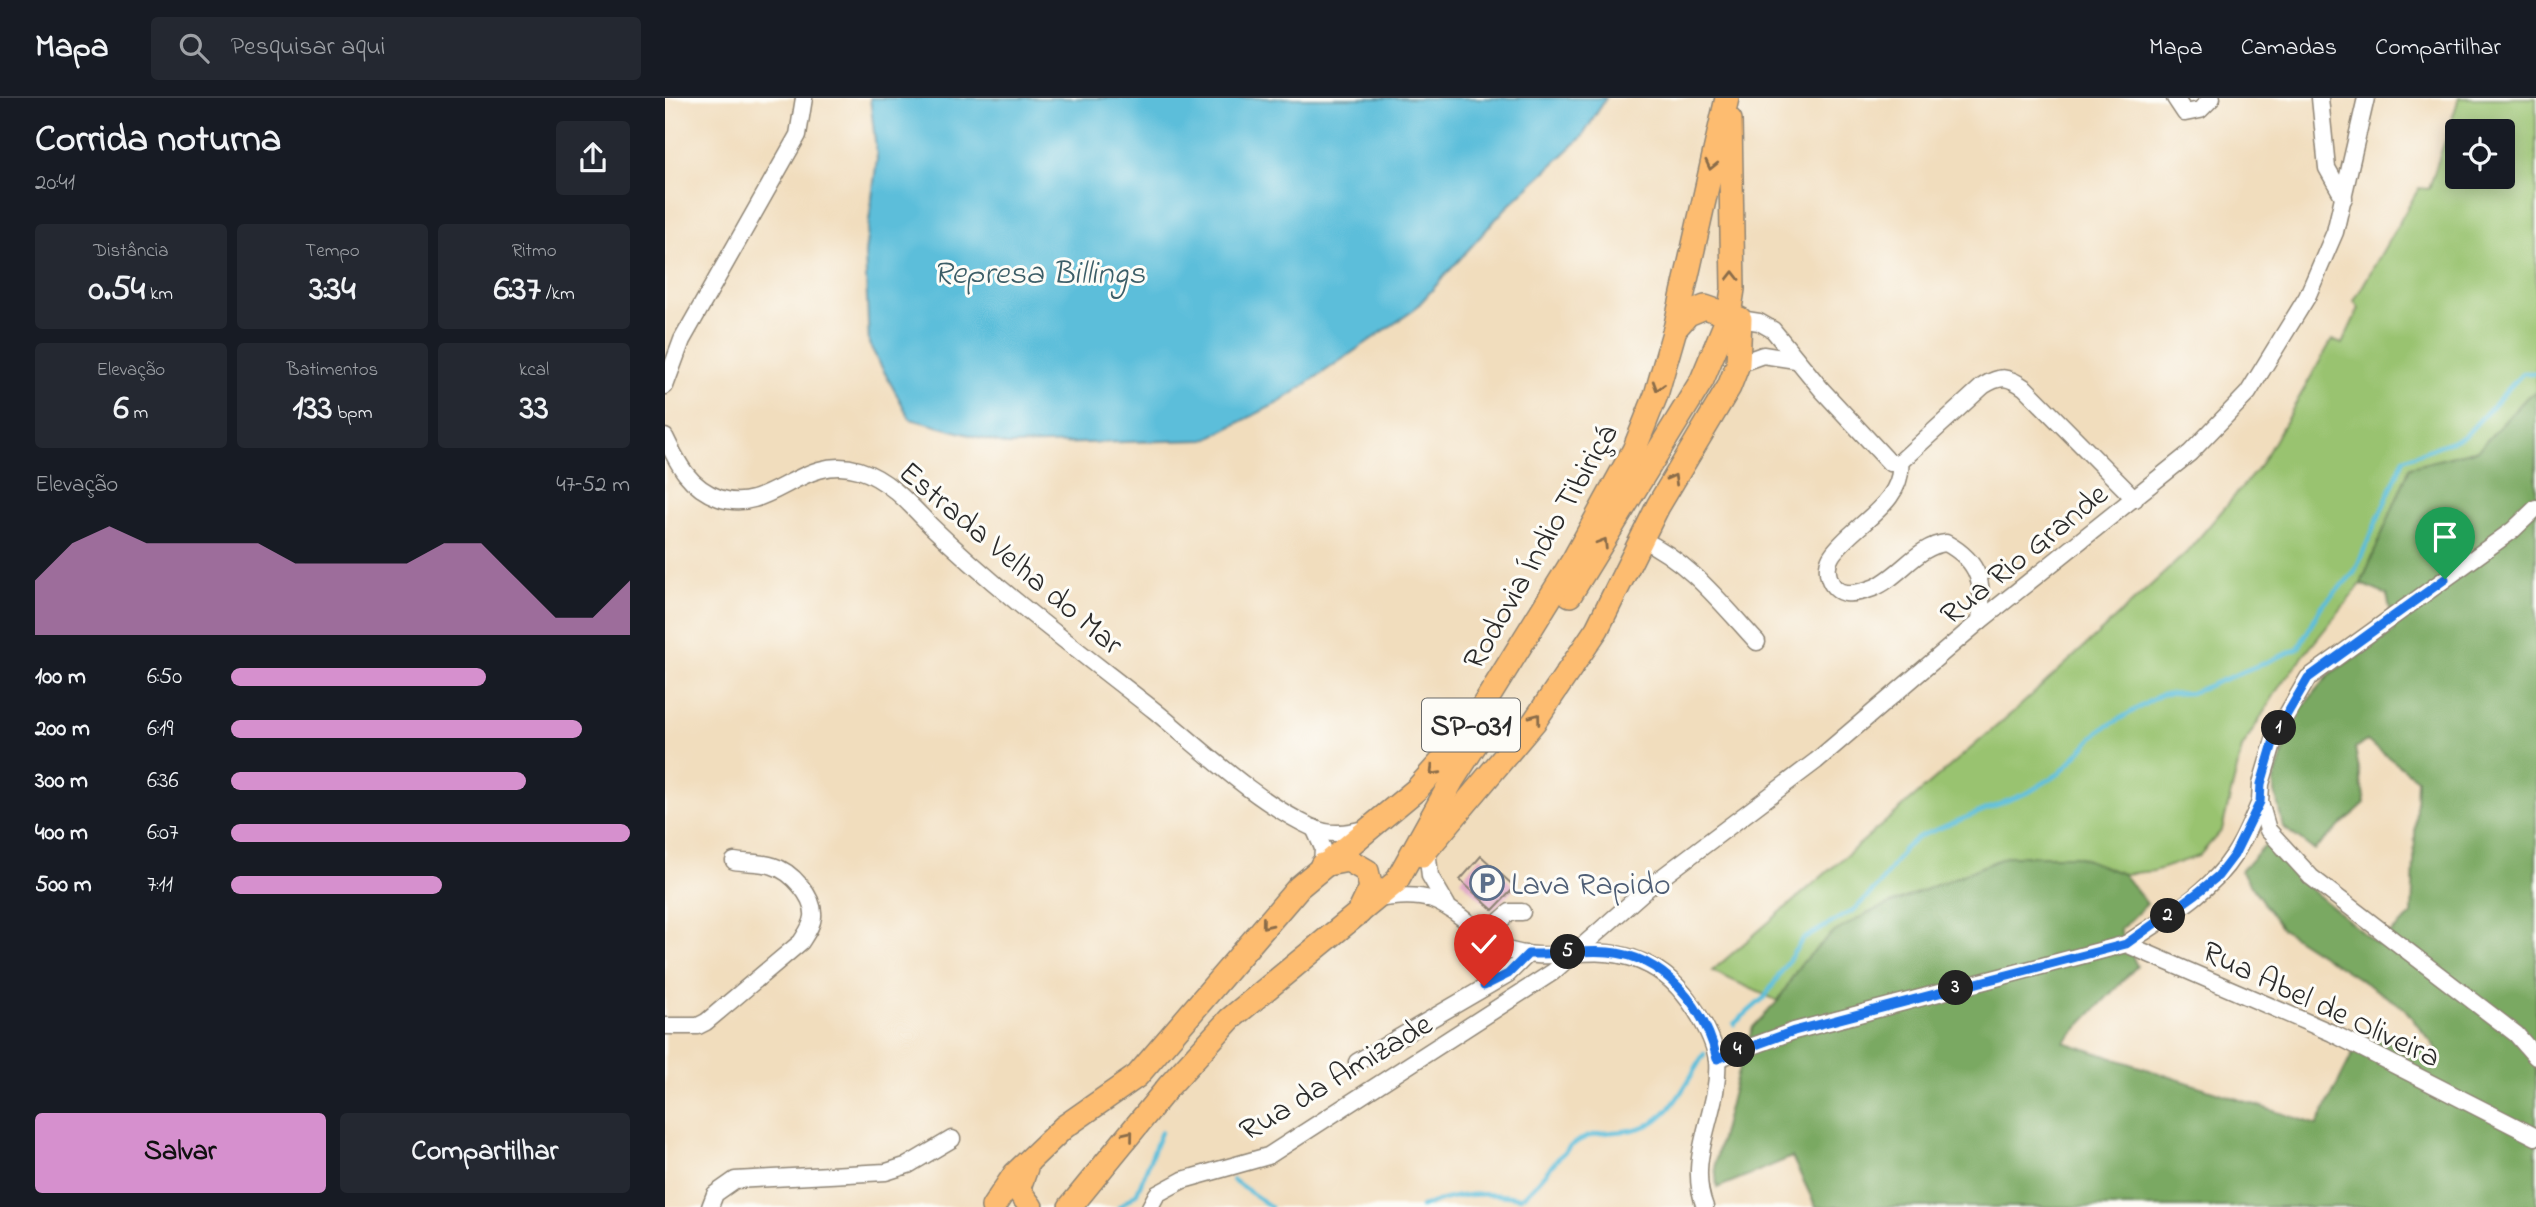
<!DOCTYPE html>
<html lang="pt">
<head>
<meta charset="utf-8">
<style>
	:root { --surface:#171b24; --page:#242831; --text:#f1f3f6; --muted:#9ea1a6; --line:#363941; --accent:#d690ce }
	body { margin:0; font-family:"Indie Flower",sans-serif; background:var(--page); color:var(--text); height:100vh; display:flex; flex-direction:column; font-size:26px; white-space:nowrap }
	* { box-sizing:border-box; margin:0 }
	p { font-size:23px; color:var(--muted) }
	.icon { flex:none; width:38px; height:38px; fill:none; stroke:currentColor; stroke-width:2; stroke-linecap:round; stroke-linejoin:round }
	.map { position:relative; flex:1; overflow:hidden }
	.panel { display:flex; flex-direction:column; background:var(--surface); width:665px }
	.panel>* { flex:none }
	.buttons { position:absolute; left:1780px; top:21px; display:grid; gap:14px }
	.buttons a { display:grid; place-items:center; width:70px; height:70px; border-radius:7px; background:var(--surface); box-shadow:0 4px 18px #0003; font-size:35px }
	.pin { position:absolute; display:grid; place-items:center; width:60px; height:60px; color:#fff; margin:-72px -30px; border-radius:50% 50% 50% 0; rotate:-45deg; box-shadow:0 0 7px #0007 }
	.pin .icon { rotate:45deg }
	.km { position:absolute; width:35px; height:35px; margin:-18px; border-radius:50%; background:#222; color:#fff; font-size:19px; line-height:35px; text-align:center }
	.round { display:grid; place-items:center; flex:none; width:74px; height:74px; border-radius:7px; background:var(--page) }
	.summary { display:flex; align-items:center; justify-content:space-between; height:119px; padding:0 35px }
	h1 { font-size:38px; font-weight:700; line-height:52px }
	.metrics { display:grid; grid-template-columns:repeat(3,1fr); gap:10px; height:119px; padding:7px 35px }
	.metrics div { display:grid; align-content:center; border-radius:7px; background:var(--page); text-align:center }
	.metrics b { font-size:35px; font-weight:700 }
	.metrics small { font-size:19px; font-weight:400 }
	.metrics p { font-size:19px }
	.chart { height:196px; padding:14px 35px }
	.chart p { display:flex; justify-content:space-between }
	.chart svg { width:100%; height:126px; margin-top:7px; fill:var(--accent); opacity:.7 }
	.primary-button { display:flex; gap:14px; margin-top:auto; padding:14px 35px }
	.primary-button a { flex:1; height:80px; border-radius:7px; background:var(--accent); color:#111; font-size:28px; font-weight:700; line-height:80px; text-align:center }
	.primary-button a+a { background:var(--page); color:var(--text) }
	ul { padding:0 35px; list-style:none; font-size:23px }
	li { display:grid; grid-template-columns:112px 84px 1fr; align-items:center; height:52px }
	li i { height:18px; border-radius:9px; background:var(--accent) }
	header { display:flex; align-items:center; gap:42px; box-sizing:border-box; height:98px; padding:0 35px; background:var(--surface); border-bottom:2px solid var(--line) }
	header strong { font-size:33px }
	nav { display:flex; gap:38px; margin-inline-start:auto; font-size:24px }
	.search { width:490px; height:63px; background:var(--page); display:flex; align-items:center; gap:18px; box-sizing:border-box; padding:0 24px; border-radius:7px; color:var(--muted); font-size:26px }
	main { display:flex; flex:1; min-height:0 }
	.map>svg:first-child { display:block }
</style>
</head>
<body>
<header>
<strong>Mapa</strong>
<div class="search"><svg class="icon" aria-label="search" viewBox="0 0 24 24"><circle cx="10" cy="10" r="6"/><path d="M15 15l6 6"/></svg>Pesquisar aqui</div>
<nav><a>Mapa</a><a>Camadas</a><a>Compartilhar</a></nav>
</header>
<main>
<section class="panel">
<div class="summary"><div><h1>Corrida noturna</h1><p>20:41</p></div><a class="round"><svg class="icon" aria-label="share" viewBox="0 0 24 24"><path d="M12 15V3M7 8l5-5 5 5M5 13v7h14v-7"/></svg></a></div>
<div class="metrics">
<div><p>Distância</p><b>0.54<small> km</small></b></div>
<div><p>Tempo</p><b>3:34</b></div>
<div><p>Ritmo</p><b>6:37<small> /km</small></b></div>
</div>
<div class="metrics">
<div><p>Elevação</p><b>6<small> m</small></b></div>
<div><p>Batimentos</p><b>133<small> bpm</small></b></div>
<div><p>kcal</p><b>33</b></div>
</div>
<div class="chart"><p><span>Elevação</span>47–52 m</p>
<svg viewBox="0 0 160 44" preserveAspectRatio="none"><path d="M0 44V25L10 12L20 6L30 12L40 12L50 12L60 12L70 19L80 19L90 19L100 19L110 12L120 12L130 25L140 38L150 38L160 25V44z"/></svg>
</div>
<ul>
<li><b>100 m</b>6:50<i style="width:64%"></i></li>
<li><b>200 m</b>6:19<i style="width:88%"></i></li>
<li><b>300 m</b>6:36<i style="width:74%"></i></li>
<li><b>400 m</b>6:07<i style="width:100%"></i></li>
<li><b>500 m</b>7:11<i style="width:53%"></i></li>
</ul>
<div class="primary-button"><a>Salvar</a><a>Compartilhar</a></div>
</section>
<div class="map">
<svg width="1871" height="1109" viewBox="0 0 1871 1109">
	<rect width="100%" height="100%" fill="#fdfcf7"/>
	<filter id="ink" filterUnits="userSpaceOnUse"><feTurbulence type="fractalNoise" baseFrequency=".0143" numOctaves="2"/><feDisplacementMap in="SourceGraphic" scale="14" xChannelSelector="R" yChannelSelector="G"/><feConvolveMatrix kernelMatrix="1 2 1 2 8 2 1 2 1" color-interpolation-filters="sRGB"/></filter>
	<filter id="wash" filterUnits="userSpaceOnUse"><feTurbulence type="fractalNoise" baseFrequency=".00686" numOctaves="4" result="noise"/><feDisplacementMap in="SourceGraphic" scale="28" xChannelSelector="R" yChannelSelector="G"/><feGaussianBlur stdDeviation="1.57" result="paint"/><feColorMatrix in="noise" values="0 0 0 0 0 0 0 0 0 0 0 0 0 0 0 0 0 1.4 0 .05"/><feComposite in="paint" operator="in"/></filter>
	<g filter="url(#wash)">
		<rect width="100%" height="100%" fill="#f1ddbd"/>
		<path fill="#99c370" stroke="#62774e" stroke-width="2" fill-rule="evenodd" d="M1794 0H1871V295L1863 298 1813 352 1745 369 1696 486 1616 586 1577 650 1557 732 1534 758 1489 773 1458 776 1412 758 1135 867 1113 903 1047 873 1355 608 1522 454 1595 368 1667 242 1677 246 1694 210 1689 203 1754 90 1764 91ZM1792 33H1838V79H1792Z"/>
		<path fill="#7aa962" stroke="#526a46" stroke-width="2" d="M1871 295V1109H1151L1127 1059 1052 1090 1050 1065 1072 977 1088 929 1113 903 1135 867 1166 836 1203 815 1343 758H1412L1458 776 1482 806 1455 832 1472 868 1399 944 1652 1027 1696 939 1774 954 1739 910 1617 831 1576 773 1601 746 1637 784 1712 846 1747 817 1752 681 1702 643 1690 650 1700 705 1649 752 1618 729 1608 685 1631 617 1666 575 1730 533 1722 497 1696 486 1745 369 1813 352 1863 298Z"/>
		<path fill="#5bbeda" stroke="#437482" stroke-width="2" d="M205 0H941L917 39 840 111 749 212 615 304 540 342 342 347 245 321 204 246 200 155 212 60Z"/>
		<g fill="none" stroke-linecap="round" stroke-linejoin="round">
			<g stroke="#5bbeda" stroke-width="4.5">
				<path d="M1069 926 1100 899 1137 842 1190 811 1215 786 1239 751 1253 739 1364 694 1395 675 1434 633 1497 596 1526 595 1633 551 1656 509 1689 475 1739 361 1800 338 1858 275H1871"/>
				<path d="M568 1082 606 1109"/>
				<path d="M454 1109 472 1095 496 1034"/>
				<path d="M756 1109C790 1096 819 1093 855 1100 878 1085 889 1058 913 1043 932 1032 951 1036 971 1031 1006 1024 1022 983 1039 956"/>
			</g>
		</g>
		<g id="blocks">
			<path fill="#e1aac9" d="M816 758 850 789 828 812 795 782Z"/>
		</g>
	</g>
	<g filter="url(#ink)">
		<use href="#blocks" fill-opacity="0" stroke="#8e8474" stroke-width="2"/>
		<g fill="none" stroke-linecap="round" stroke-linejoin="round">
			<g stroke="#8e8474" stroke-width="19">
				<g id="minor">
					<path d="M1510 0 1520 15 1535 12 1547 0"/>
					<path d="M1655 0 1662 70 1679 100"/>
					<path d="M1075 221 1094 224 1108 232 1157 292 1225 365 1235 364 1318 288C1336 277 1343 278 1360 290L1470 401"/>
					<path d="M1073 266 1098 257 1131 262"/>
					<path d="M0 288 17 242 133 37 139 0"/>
					<path d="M0 339C13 366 24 389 54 400 105 418 136 355 194 372 223 381 245 406 265 427 335 495 414 553 490 613 539 653 590 703 648 730 665 738 682 735 700 731"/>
					<path d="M1235 364C1240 405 1187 427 1167 457 1158 470 1164 493 1181 495 1190 496 1200 493 1208 490 1234 480 1253 447 1281 445 1316 464 1319 487 1315 523"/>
					<path d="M1871 410 1848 432 1643 580 1611 635 1596 686 1595 704 1603 732 1646 779 1851 936 1871 959"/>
					<path d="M976 441C1025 464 1056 505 1092 544"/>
					<path d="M649 730 658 750 657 767"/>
					<path d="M762 751 765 778 782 807"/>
					<path d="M713 801C764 792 776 803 814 833 824 841 833 849 846 853 885 865 926 846 967 860 993 869 1009 882 1025 904 1036 919 1050 944 1052 962 1056 1013 1020 1058 1040 1109"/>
					<path d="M819 837 845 814H857"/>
					<path d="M1461 846C1498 821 1544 796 1569 757 1580 741 1587 722 1595 704"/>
					<path d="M0 928H33L41 924 136 844C141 836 147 828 148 819 150 799 126 773 108 768 96 764 81 765 69 763"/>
					<path d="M1052 961 1129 933 1461 846 1667 935 1871 1039"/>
					<path d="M692 964 843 876 863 856"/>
					<path d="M45 1109 50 1096 70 1082 221 1074 243 1067 287 1041"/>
					<path d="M485 1109 492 1096 518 1082 603 1058 888 874 984 789 1151 663 1315 523 1525 355 1583 295 1642 199 1670 134 1701 0"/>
				</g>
			</g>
			<g stroke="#8e8474" stroke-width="26">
				<g id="highway">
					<path d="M905 497 1037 282 1064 217 1068 191 1065 22"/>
					<path d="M757 757 869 624 932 531 993 408 1064 289 1073 266 1075 221 1040 209 1023 216 1010 231"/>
					<path d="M657 767 683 762 702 773 706 790 694 815"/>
					<path d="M361 1070 353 1092 366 1109"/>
					<path d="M328 1109 350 1076 399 1029 472 978 634 789 752 691 800 637 909 461 969 352 991 297 1010 231 1062 0"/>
					<path d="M405 1109 504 988 565 921 731 784 788 681 817 636"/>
				</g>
			</g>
			<use href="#minor" stroke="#fff" stroke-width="16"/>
			<use href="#highway" stroke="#fdbc70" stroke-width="23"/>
		</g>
		<defs><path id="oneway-chevron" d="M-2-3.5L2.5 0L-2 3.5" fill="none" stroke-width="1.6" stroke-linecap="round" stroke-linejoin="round" transform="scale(1.75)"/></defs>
		<g stroke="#8a6c4a">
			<use href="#oneway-chevron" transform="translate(1046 67) rotate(103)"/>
			<use href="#oneway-chevron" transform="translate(1068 178) rotate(-90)"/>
			<use href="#oneway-chevron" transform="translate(993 288) rotate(107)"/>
			<use href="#oneway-chevron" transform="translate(1008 381) rotate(-61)"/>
			<use href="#oneway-chevron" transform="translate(938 445) rotate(-58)"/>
			<use href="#oneway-chevron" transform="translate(871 620) rotate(-53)"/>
			<use href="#oneway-chevron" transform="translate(769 673) rotate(134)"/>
			<use href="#oneway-chevron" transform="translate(601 826) rotate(129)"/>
			<use href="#oneway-chevron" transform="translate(464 1037) rotate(-51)"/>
		</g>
	</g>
	<g fill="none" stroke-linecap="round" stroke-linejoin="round" filter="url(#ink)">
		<g stroke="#fff" stroke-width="14">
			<path id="route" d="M819 888 843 876 863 856C890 857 916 852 943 854 999 858 1040 909 1052 961L1129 933 1461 846 1531 796 1553 778 1569 757 1595 704 1596 686 1611 635 1643 580 1780 481"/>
		</g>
		<use href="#route" stroke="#1a73e8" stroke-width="9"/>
	</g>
	<defs>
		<g id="parking-ring" transform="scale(1.75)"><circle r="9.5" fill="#fdfcf7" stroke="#5c6f8a" stroke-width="1.5"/><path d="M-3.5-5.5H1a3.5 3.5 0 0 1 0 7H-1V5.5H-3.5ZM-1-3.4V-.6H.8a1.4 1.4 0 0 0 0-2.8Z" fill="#5c6f8a"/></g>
	</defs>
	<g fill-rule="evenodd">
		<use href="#parking-ring" x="822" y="785"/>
	</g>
	<g text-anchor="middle" stroke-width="6" stroke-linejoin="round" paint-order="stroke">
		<rect fill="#fdfcf7" stroke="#6a6a68" stroke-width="2" x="757" y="600.5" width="98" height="53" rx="5"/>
		<g font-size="30" font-weight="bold" fill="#2b2b2b">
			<text x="806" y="637">SP-031</text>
		</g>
		<g font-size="32" fill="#2b2b2b" stroke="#fdfcf7">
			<text transform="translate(874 448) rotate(-60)" y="11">Rodovia Índio Tibiriçá</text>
			<text transform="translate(1358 455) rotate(-39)" y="11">Rua Rio Grande</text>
			<text transform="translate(347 459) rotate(40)" y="11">Estrada Velha do Mar</text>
			<text transform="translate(1657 905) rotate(25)" y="11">Rua Abel de Oliveira</text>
			<text transform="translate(670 978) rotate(-31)" y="11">Rua da Amizade</text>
		</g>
		<g font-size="32" fill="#4e5e75" stroke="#fdfcf7" text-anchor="start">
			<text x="846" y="796">Lava Rapido</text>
		</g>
		<g font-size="33" font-style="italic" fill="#3c5e68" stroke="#fdfcf7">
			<text x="374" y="185">Represa Billings</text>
		</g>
	</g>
</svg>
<div class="buttons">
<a><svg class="icon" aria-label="locate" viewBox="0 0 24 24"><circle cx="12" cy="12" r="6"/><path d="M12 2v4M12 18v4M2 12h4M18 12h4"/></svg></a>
</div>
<div class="pin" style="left:1780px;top:481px;background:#1e9e55"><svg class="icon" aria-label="arrive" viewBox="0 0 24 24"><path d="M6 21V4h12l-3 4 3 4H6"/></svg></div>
<div class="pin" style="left:819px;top:888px;background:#d93025"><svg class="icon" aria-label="check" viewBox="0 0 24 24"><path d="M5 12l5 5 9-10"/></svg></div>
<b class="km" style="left:1614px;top:630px">1</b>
<b class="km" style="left:1503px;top:818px">2</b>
<b class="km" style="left:1291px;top:890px">3</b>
<b class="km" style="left:1073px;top:952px">4</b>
<b class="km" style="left:903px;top:854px">5</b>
</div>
</main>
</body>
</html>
